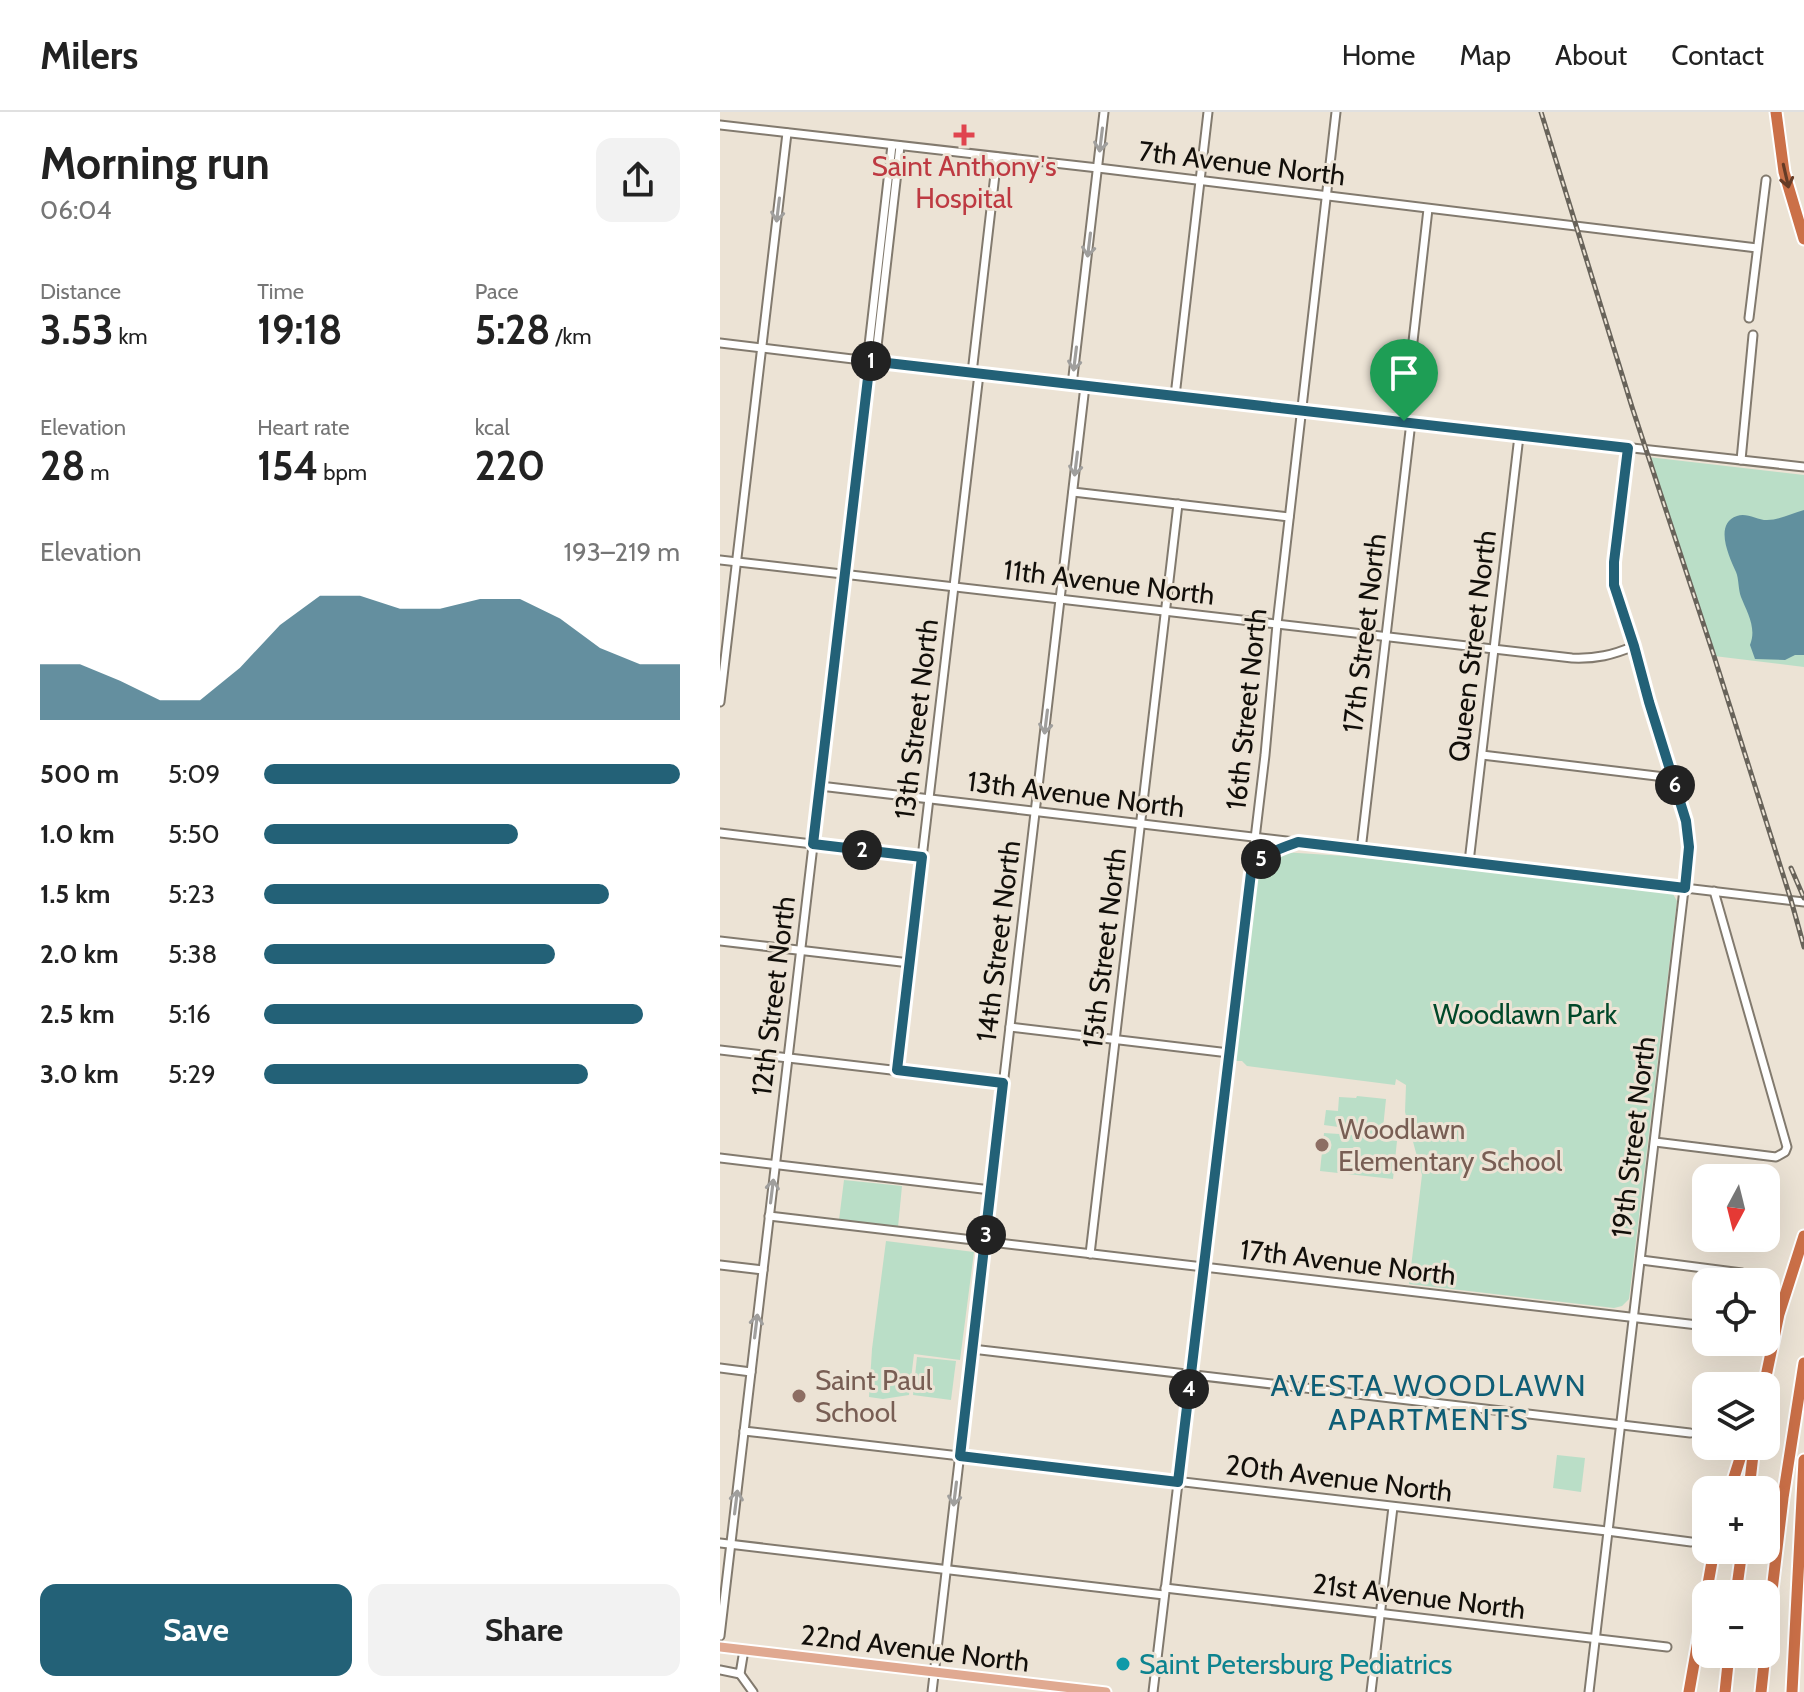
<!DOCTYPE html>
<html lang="en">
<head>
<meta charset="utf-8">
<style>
	:root { --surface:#fff; --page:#f2f2f2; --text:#222; --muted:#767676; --line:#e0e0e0; --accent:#236177 }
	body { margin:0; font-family:Cabin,sans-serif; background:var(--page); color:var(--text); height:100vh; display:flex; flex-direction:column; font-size:30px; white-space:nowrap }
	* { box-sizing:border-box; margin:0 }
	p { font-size:26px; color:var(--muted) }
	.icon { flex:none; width:44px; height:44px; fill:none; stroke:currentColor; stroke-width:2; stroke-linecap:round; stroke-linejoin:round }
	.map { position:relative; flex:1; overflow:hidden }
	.sheet { display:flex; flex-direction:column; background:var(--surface); width:720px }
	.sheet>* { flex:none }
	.needle { width:52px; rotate:187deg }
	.buttons { position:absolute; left:972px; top:1052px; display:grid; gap:16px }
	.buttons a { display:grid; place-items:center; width:88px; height:88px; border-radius:16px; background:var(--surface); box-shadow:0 8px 32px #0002; font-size:40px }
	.pin { position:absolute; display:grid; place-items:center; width:68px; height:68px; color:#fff; margin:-82px -34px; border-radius:50% 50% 50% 0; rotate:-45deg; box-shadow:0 0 8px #0007 }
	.pin .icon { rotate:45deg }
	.km { position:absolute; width:40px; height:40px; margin:-20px; border-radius:50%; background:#222; color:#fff; font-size:22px; line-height:40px; text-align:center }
	.round { display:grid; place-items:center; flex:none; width:84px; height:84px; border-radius:16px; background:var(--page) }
	.head { display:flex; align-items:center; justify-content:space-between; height:136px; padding:0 40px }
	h1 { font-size:44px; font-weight:700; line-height:60px }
	.figures { display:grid; grid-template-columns:repeat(3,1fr); gap:12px; height:136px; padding:8px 40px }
	.figures div { display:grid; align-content:center }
	.figures b { font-size:40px; font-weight:700 }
	.figures small { font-size:22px; font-weight:400 }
	.figures p { font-size:22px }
	.chart { height:224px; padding:16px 40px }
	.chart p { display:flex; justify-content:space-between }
	.chart svg { width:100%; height:144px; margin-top:8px; fill:var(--accent); opacity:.7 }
	.action { display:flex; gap:16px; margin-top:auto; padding:16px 40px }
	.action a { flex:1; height:92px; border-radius:16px; background:var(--accent); color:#fff; font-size:32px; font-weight:700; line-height:92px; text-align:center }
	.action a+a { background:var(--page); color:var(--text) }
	ul { padding:0 40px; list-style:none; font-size:26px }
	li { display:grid; grid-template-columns:128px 96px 1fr; align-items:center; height:60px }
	li i { height:20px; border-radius:10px; background:var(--accent) }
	header { display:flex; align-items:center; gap:48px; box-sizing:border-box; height:112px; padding:0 40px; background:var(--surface); border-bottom:2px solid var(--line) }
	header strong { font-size:38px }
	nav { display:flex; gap:44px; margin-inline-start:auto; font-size:28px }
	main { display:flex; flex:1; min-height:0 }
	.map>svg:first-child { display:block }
</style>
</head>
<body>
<header>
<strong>Milers</strong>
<nav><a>Home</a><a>Map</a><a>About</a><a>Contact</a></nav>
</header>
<main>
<section class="sheet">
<div class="head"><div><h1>Morning run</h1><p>06:04</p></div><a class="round"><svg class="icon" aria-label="share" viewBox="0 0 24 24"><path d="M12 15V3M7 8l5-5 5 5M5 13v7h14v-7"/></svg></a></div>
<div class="figures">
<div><p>Distance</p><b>3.53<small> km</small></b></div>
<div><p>Time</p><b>19:18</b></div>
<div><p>Pace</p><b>5:28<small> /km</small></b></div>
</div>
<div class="figures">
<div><p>Elevation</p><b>28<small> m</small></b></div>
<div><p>Heart rate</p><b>154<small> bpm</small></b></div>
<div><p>kcal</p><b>220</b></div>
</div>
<div class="chart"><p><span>Elevation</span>193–219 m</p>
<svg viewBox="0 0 160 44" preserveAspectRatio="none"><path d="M0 44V27L10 27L20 32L30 38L40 38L50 28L60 15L70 6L80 6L90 10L100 10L110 7L120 7L130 13L140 22L150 27L160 27V44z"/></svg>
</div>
<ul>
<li><b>500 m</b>5:09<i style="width:100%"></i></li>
<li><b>1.0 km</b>5:50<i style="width:61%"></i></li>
<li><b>1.5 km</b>5:23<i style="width:83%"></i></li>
<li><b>2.0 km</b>5:38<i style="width:70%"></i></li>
<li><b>2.5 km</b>5:16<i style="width:91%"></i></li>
<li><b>3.0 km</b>5:29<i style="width:78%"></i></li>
</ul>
<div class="action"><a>Save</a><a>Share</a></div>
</section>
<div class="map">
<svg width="1084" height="1580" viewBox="0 0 1084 1580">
	<rect width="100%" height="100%" fill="#ece3d5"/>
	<g fill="#badec7">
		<path d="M928 345 1084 363V555L994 544Z"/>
		<path d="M562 740 625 744 945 780 953 782 957 789 909 1187 902 1194 894 1196 689 1172 702 1063 685 1000 686 973 676 967 675 973 527 954 522 949H514L537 766C541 752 548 745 562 740Z"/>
		<path d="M637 984 666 987 662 1026 634 1024 677 1029 673 1067 600 1059 604 1021 634 1023 633 1017 604 1013 606 998 618 999 619 985 636 986Z"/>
		<path d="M124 1068 182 1074 178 1115 119 1108Z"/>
		<path d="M166 1129 254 1140 240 1248 194 1242 189 1283 163 1287 149 1285 152 1237Z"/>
		<path d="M197 1245 236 1249 231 1288 193 1283Z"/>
		<path d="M837 1343 865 1346 861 1380 833 1376Z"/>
	</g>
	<path fill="#61909e" d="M1084 398V543H1075L1065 548 1035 547 1030 533C1037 516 1027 500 1021 485 1018 477 1019 467 1016 460 1010 446 993 412 1017 404 1026 400 1037 408 1047 408 1060 408 1072 401 1084 398Z"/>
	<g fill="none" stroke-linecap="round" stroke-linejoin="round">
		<g stroke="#827a6e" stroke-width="11">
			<g id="minor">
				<path d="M0 13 378 56 1037 136"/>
				<path d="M1029 206 1046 68"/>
				<path d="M0 231 405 280 1084 355"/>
				<path d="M150 249 156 243 180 34"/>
				<path d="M252 261 277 45"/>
				<path d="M352 273 384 0"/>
				<path d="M455 284 488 0"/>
				<path d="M684 309 708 97"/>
				<path d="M1021 348 1033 223"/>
				<path d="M353 380 569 405"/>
				<path d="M0 448 852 546C876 547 893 543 914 534"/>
				<path d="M0 590 67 21"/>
				<path d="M762 643 953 666"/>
				<path d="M100 674 1084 790"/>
				<path d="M0 721 202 745"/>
				<path d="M641 738 691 310"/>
				<path d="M749 750 799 324"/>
				<path d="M532 759C542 743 555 738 573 732"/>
				<path d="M0 829 190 851"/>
				<path d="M290 915 509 941"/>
				<path d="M0 938 283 971"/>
				<path d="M177 958 259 262"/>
				<path d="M935 1030 1056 1045 1065 1040 1067 1035 994 779"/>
				<path d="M0 1046 271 1078"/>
				<path d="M49 1104 986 1214"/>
				<path d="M370 1142 458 392"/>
				<path d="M921 1148 1022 1161"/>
				<path d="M0 1153 43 1158"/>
				<path d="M252 1237 970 1321"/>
				<path d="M0 1256 31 1260"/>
				<path d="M24 1319 887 1419 971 1430"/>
				<path d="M0 1431 444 1483"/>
				<path d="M445 1476 947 1535"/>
				<path d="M0 1524 150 249 148 242 172 33"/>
				<path d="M0 1558 20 1562 24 1538"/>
				<path d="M20 1562 33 1580"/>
				<path d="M212 1580 365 274"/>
				<path d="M433 1580 545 643 557 512 616 0"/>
				<path d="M651 1580 673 1395"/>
				<path d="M869 1580 969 735 966 709 929 590 914 534 894 473V450L908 336"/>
			</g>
		</g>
		<g stroke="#fff" stroke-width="13">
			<path id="major" d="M0 1535 386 1580"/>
		</g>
		<g stroke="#fff" stroke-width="15">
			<g id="highway">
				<path d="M1056 0 1064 60 1084 127"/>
				<path d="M1044 1274 1059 1202 1084 1124"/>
				<path d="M1010 1378 1024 1334"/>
				<path d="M1029 1378 1034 1334"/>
				<path d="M1016 1482 1022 1438"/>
				<path d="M1046 1529 1063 1386 1084 1251"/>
				<path d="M969 1580 994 1438"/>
				<path d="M1005 1580 1009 1542"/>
				<path d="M1041 1580 1045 1542"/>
				<path d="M1072 1580 1084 1348"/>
			</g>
		</g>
		<use href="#minor" stroke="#fff" stroke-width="7"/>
		<use href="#major" stroke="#e0a991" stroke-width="9"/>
		<use href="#highway" stroke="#cb7048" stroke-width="11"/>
		<g stroke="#68635a" stroke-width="5">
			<g id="rail">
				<path d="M821 0 912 295 994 544 1071 788 1084 835"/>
				<path d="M1071 756 1084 786"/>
			</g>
		</g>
		<use href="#rail" stroke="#ece3d5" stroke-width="2" stroke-dasharray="6" stroke-linecap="butt"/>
	</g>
	<defs><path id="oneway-shaft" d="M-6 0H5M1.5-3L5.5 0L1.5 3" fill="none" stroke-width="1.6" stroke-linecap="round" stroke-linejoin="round" transform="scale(2)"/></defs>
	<g stroke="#a09f9d">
		<use href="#oneway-shaft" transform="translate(381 28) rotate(97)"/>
		<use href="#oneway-shaft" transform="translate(58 98) rotate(97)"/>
		<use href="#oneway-shaft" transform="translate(369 133) rotate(97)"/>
		<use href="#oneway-shaft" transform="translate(355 247) rotate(97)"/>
		<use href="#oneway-shaft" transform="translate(356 352) rotate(97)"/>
		<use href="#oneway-shaft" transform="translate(326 610) rotate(97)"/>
		<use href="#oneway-shaft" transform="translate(52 1079) rotate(-83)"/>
		<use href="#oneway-shaft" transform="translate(36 1214) rotate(-83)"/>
		<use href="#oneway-shaft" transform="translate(235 1382) rotate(97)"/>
		<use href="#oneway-shaft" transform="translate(16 1390) rotate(-83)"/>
	</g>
	<use stroke="#653b26" href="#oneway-shaft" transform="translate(1066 64) rotate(77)"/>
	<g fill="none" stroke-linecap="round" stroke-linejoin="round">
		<g stroke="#fff" stroke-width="16">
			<path id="route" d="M150 249 908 336 894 450V473L914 534 929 590 966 709 969 735 965 776 578 730C555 738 544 741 531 761L458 1370 240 1344 283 971 177 958 202 745 93 732Z"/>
		</g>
		<use href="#route" stroke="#236177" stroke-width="10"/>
	</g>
	<path fill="#e0444e" stroke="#ece3d5" stroke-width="3" d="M240 11h8v8h8v8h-8v8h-8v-8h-8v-8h8z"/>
	<g fill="#8d6e63" stroke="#ece3d5" stroke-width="3">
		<circle cx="602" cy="1033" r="8"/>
		<circle cx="79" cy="1284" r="8"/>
	</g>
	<circle fill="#0f9aa8" stroke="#ece3d5" stroke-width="3" cx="403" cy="1552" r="8"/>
	<g text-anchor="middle" stroke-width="6" stroke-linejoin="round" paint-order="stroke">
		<g font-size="28" fill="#120f0a" stroke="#ece3d5">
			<text transform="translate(522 51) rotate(7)" y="10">7th Avenue North</text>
			<text transform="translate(389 470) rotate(7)" y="10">11th Avenue North</text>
			<text transform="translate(644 521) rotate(-83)" y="10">17th Street North</text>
			<text transform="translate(752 534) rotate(-83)" y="10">Queen Street North</text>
			<text transform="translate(526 597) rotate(-84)" y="10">16th Street North</text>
			<text transform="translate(196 607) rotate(-83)" y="10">13th Street North</text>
			<text transform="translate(356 682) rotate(7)" y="10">13th Avenue North</text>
			<text transform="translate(278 829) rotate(-83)" y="10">14th Street North</text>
			<text transform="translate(384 836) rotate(-83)" y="10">15th Street North</text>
			<text transform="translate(53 884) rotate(-83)" y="10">12th Street North</text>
			<text transform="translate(913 1025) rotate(-83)" y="10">19th Street North</text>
			<text transform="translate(628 1150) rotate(7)" y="10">17th Avenue North</text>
			<text transform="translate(619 1366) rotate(7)" y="10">20th Avenue North</text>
			<text transform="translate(699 1484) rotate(7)" y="10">21st Avenue North</text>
			<text transform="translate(195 1536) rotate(7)" y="10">22nd Avenue North</text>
		</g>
		<g font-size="28" fill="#be3a42" stroke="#ece3d5">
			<text x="244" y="64">Saint Anthony's<tspan x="244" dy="32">Hospital</tspan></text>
		</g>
		<g font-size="28" fill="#004829" stroke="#ece3d5">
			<text x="805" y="912">Woodlawn Park</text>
		</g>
		<g font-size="28" fill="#785e54" stroke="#ece3d5" text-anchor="start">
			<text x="618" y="1027">Woodlawn<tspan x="618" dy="32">Elementary School</tspan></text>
			<text x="95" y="1278">Saint Paul<tspan x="95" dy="32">School</tspan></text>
		</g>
		<g font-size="28" fill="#0d838f" stroke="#ece3d5" text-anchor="start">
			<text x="419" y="1562">Saint Petersburg Pediatrics</text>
		</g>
		<g font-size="30" letter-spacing="2" fill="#0f5e76" stroke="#ece3d5">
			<text x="709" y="1284">AVESTA WOODLAWN<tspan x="709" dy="34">APARTMENTS</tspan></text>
		</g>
	</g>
</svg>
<div class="buttons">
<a><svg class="needle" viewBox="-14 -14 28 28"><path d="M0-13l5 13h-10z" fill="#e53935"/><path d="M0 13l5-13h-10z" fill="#767676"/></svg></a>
<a><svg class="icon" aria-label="locate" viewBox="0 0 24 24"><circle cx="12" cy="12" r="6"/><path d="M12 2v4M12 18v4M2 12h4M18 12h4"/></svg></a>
<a><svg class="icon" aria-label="layers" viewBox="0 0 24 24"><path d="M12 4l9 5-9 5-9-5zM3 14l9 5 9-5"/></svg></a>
<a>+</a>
<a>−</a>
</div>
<div class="pin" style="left:684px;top:309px;background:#1e9e55"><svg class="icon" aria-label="arrive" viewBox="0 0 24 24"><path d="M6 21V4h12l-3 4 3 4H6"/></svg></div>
<b class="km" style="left:151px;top:249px">1</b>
<b class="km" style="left:142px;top:738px">2</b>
<b class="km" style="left:266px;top:1123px">3</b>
<b class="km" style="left:469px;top:1277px">4</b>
<b class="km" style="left:541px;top:747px">5</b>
<b class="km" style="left:955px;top:673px">6</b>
</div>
</main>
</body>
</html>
